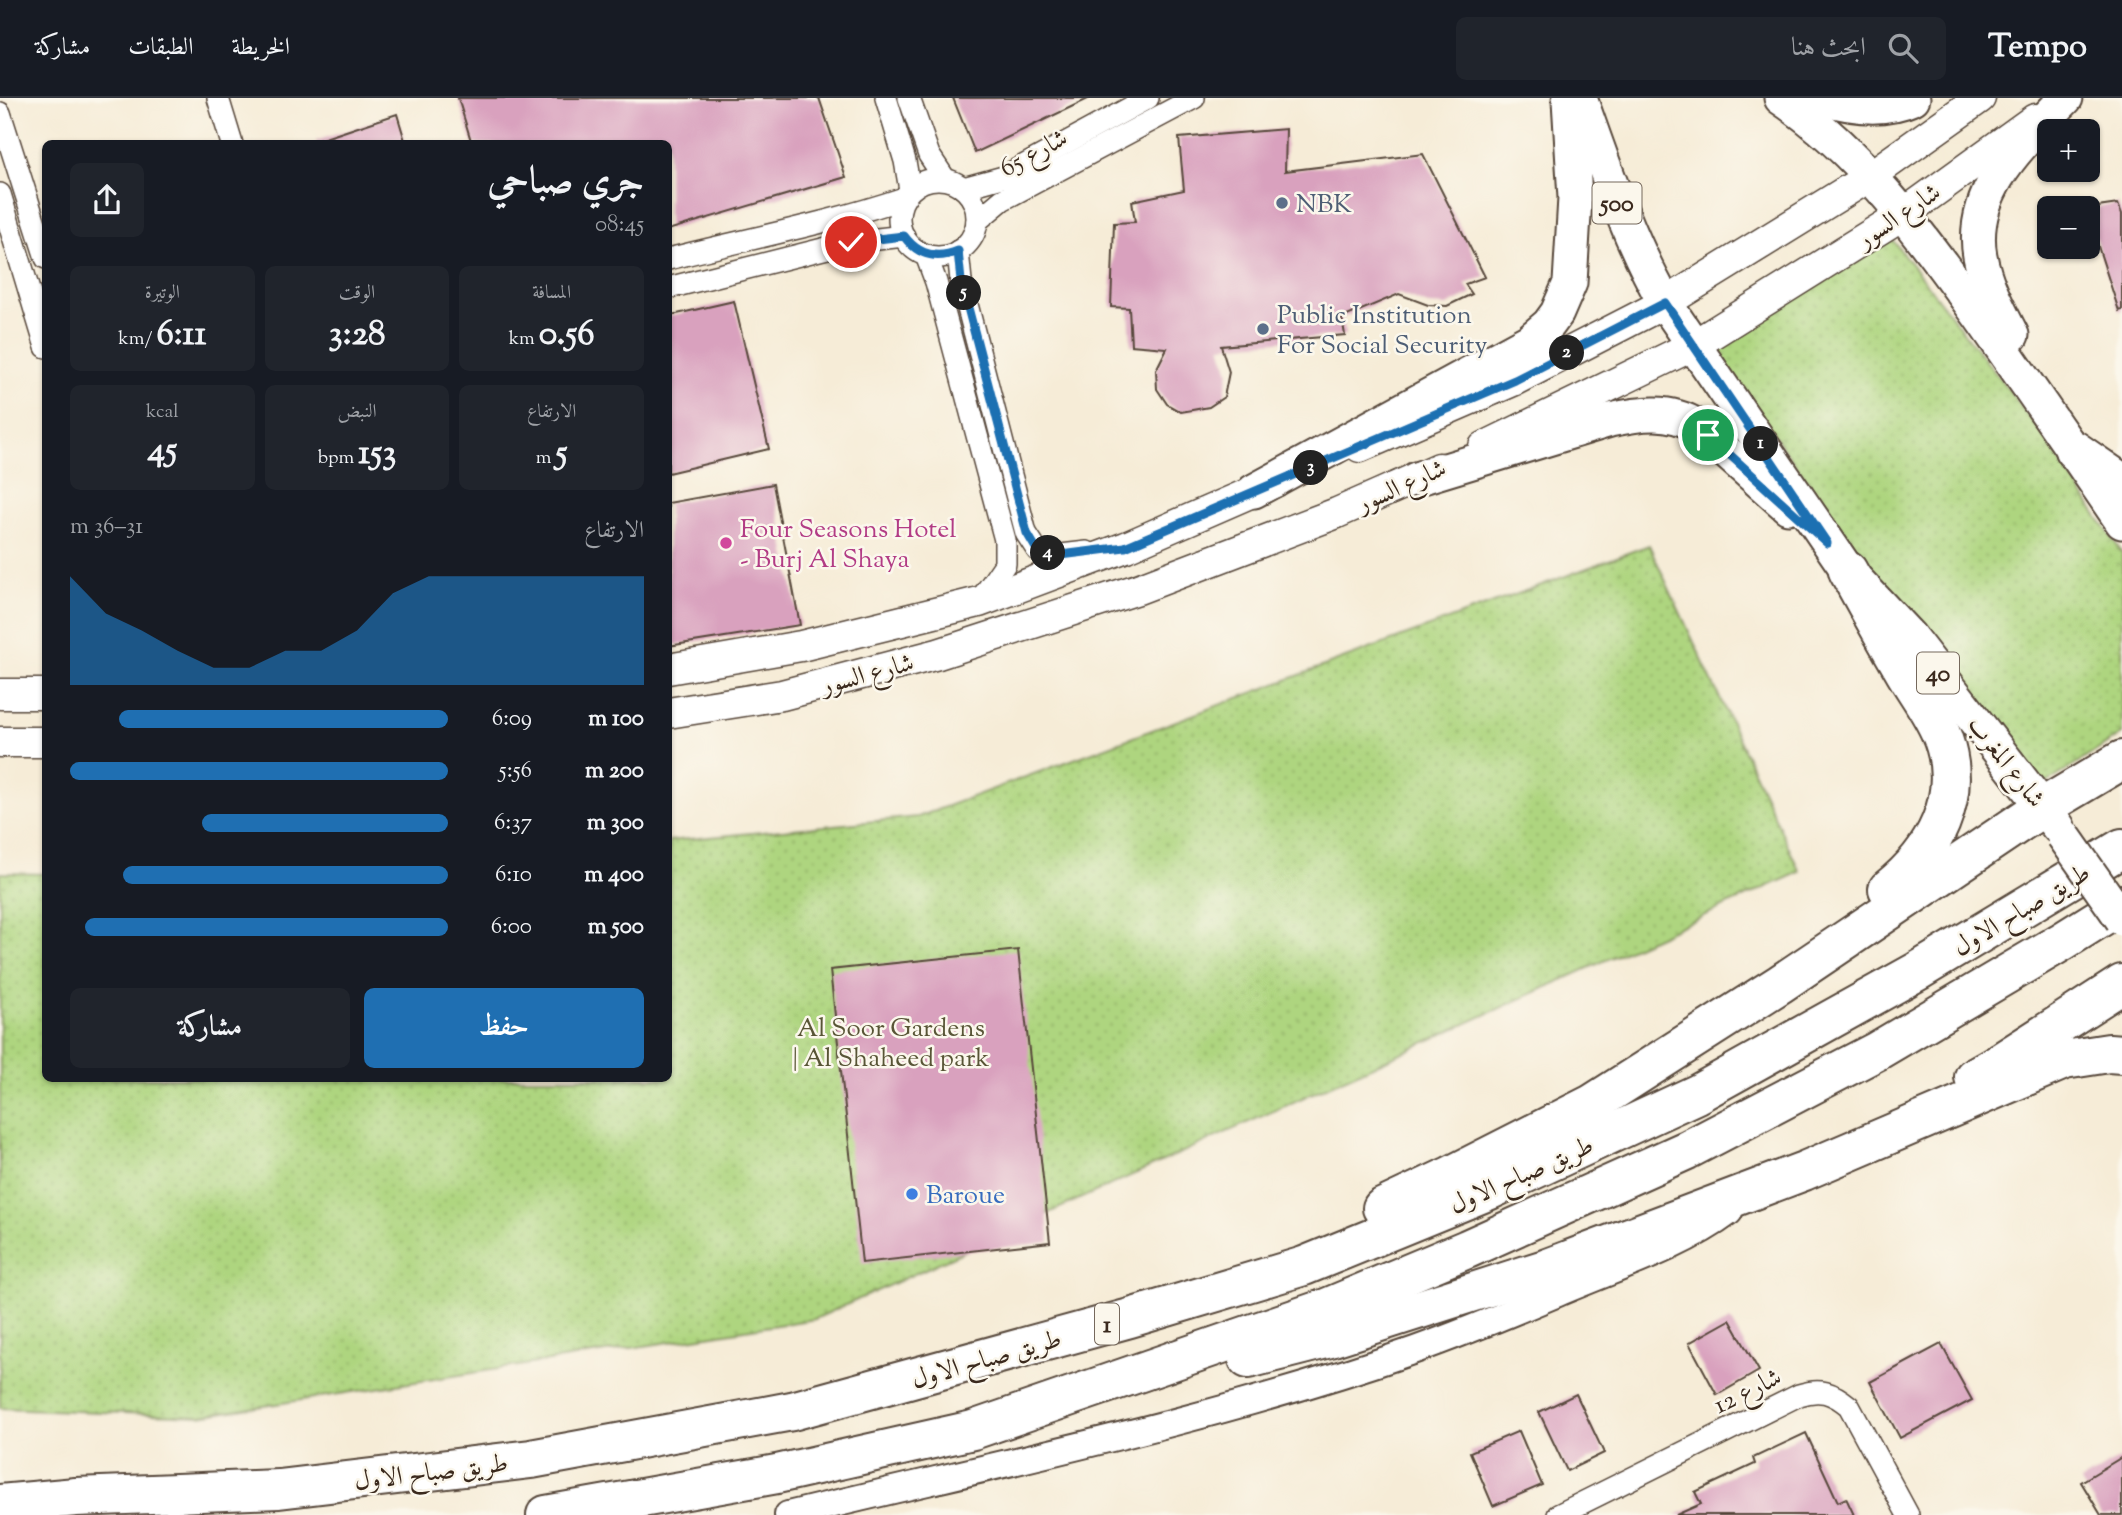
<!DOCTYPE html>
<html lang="ar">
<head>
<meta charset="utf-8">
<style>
	:root { --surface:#171b24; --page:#20242c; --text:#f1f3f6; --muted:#9ea1a6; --line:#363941; --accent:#1f6fb2 }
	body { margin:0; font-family:"Sorts Mill Goudy",Amiri,serif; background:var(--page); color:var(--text); direction:rtl; height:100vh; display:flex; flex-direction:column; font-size:26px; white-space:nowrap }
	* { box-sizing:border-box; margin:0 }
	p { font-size:23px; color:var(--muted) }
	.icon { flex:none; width:38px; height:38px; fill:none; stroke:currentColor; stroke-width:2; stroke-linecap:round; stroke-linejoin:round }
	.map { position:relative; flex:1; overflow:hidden; direction:ltr }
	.side { position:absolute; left:42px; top:42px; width:630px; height:942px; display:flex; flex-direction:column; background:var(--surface); border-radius:10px; box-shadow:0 2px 5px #0004; direction:rtl }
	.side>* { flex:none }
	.controls { position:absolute; left:2037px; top:21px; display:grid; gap:14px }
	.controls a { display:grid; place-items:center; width:63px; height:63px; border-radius:10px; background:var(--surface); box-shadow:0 2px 5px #0004; font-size:35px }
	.pin { position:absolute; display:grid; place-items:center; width:60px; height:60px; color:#fff; margin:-30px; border:4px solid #fff; border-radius:50%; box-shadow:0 2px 7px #0007 }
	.km { position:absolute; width:35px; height:35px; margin:-18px; border-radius:50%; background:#222; color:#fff; font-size:19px; line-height:35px; text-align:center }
	.round { display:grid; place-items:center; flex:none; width:74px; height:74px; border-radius:10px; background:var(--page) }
	.head { display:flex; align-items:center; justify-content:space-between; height:119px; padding:0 28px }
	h1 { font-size:38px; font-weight:700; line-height:52px }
	.metrics { display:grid; grid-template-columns:repeat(3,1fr); gap:10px; height:119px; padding:7px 28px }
	.metrics div { display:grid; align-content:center; border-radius:10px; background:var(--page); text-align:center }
	.metrics b { font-size:35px; font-weight:700 }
	.metrics small { font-size:19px; font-weight:400 }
	.metrics p { font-size:19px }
	.chart { height:196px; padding:14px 28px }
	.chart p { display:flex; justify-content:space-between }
	.chart svg { width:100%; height:126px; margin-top:7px; fill:var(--accent); opacity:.7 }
	.button { display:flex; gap:14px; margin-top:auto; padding:14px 28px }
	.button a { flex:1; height:80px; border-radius:10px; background:var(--accent); color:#fff; font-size:28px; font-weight:700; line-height:80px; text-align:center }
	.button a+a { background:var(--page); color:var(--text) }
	ul { padding:0 28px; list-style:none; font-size:23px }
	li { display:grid; grid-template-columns:112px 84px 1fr; align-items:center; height:52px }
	li i { height:18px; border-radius:9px; background:var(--accent) }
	header { display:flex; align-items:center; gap:42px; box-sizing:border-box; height:98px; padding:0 35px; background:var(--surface); border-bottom:2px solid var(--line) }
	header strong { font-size:33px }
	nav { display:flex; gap:38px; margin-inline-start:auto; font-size:24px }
	.search { width:490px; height:63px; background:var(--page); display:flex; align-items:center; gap:18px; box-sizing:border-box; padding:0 24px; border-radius:10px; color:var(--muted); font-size:26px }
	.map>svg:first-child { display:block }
</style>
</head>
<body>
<header>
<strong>Tempo</strong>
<div class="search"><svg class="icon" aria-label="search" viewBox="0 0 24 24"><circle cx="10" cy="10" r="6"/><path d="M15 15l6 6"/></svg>ابحث هنا</div>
<nav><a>الخريطة</a><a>الطبقات</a><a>مشاركة</a></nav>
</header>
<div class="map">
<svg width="2122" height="1417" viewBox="0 0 2122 1417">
	<defs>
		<pattern id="park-dots" width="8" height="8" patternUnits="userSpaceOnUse" patternTransform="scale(1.75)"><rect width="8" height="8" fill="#aed57f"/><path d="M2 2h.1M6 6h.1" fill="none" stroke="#97b76d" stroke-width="1.8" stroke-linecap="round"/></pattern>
	</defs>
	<rect width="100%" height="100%" fill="#fbf7ec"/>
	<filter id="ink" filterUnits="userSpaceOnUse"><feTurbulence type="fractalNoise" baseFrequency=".0143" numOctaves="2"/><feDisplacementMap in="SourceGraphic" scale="14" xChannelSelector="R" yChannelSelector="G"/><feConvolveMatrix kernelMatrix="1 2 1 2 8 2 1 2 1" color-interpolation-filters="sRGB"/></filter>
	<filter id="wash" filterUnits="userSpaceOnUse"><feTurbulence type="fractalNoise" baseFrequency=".00686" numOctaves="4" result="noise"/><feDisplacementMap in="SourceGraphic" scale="28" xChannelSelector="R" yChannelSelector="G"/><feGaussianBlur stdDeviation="1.57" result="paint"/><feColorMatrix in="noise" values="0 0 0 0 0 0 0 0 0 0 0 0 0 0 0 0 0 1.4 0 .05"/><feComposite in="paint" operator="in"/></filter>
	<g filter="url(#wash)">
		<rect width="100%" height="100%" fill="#f6ecd7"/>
		<g fill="url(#park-dots)" stroke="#74804e" stroke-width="2">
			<path d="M1888 136 2041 334 2122 455V636L2044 687 1876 479 1711 249Z"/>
			<path d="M1649 447 1800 774 815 1221 200 1318 0 1310V775L45 776 46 980H668L669 743 918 719Z"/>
		</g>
		<g id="blocks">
			<g fill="#d9a1be">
				<path d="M458 0H819L846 79 668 132V46H472Z"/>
				<path d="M953 0H1090L975 55Z"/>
				<path d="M397 16 406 46H317L316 43Z"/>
				<path d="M1286 31 1285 73 1423 56 1485 179 1465 186 1472 196 1447 208 1428 207 1399 196 1342 220 1345 237 1221 248 1229 274 1224 299 1209 309 1181 314 1167 306 1157 291 1156 272 1167 250 1131 247 1129 210 1111 209 1114 125 1135 124 1132 103 1184 92 1179 40Z"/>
				<path d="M2118 106 2122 116V212L2119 213 2094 136 2098 109Z"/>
				<path d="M734 203 769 351 668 375V218Z"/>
				<path d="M773 386 800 527 668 548V405Z"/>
				<path d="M1018 852 1050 1144 862 1165 830 872Z"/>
				<path d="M1730 1222 1759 1273 1717 1297 1689 1245Z"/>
				<path d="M1941 1246 1972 1302 1900 1340 1870 1284Z"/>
				<path d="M1576 1296 1604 1355 1567 1373 1539 1314Z"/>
				<path d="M1519 1333 1542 1387 1493 1408 1470 1354Z"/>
				<path d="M1806 1335 1838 1404 1846 1400 1854 1417H1676L1701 1406 1695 1394 1755 1366 1753 1360Z"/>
				<path d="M2122 1359V1417H2101L2081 1384Z"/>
			</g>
		</g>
	</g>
	<g filter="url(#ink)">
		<use href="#blocks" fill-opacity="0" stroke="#57473a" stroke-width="2"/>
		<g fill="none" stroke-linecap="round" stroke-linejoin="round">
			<g stroke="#57473a" stroke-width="24">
				<g id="minor">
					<path d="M218 0 232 46"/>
					<path d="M886 0 905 63 910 92"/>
					<path d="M909 0 929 57 945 81"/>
					<path d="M0 15 46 160"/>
					<circle cx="938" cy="120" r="39"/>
					<path d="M963 90 1003 79 1148 0"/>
					<path d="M0 96 46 249"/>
					<path d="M977 123 1002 102 1194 0"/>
					<path d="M958 153 961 183 1026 435 1037 452 1061 457 1087 454"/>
					<path d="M926 157 936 184 1005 442V466L979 504"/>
					<path d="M668 161C747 141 827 126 904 100"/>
					<path d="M668 190 851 144 904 138"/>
					<path d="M1558 1417 1799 1297C1820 1290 1832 1294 1849 1308L1908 1417"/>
				</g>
			</g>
			<g stroke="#57473a" stroke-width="30">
				<path id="tertiary" d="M788 1417C998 1366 1211 1323 1415 1252 1463 1235 1511 1215 1558 1195 1613 1171 1681 1150 1729 1114"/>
			</g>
			<g stroke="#57473a" stroke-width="33">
				<g id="secondary">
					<path d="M1360 349 1515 282 1665 205 1869 79 1980 0"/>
					<path d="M1484 349 1694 247 1902 117 2035 21"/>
					<path d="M668 571 801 548 979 504 1126 449 1275 384"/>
					<path d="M0 596H46"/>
					<path d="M668 615 782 597 938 556 1138 491 1337 415 1439 370"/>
					<path d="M0 644H46"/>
				</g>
			</g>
			<g stroke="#57473a" stroke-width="37">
				<g id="primary">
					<path d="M1580 0C1605 70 1628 140 1665 205L1848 473 1910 539 2058 729"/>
					<path d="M1781 0C1863 55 1923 140 1980 219 2028 287 2075 355 2122 424"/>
					<path d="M1824 0C1853 9 1884 13 1913 0"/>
					<path d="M2012 237C1999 212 1985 186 1980 158 1968 91 2025 43 2066 0"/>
					<path d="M1416 381 1610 322C1641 315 1670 311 1697 328L1788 409"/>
					<path d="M1254 393 1529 243 1549 226 1557 215 1570 185 1575 100 1569 2"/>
				</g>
			</g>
			<g stroke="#57473a" stroke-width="42">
				<g id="motorway">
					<path d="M2074 352 2122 385"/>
					<path d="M1848 473C1866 506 1884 539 1903 571 1916 594 1934 616 1943 641 1964 700 1934 755 1888 791"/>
					<path d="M1974 979 2004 962 2122 886"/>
					<path d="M1382 1110 1450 1078 1592 1006 1780 886 2043 709 2122 662"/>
					<path d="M1248 1261 1330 1240 1545 1171 1804 1073 2064 962 2109 955 2122 956"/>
					<path d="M0 1406 76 1399 279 1391 531 1361 792 1313 1130 1220 1304 1168 1490 1092 1697 996 1918 873 2122 750"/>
					<path d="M546 1417 777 1376 973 1332 1326 1210 1467 1151 1687 1052 1877 953 2063 843 2122 806"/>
				</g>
			</g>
			<use href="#minor" stroke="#fff" stroke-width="21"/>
			<use href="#tertiary" stroke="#fff" stroke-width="26"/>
			<use href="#secondary" stroke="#fff" stroke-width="30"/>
			<use href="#primary" stroke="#fff" stroke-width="33"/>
			<use href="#motorway" stroke="#fff" stroke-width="38"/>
			<g stroke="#57473a" stroke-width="37" stroke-linecap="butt">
				<path id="primary-bridge" d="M2063 737 2122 821"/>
			</g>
			<use href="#primary-bridge" stroke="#fff" stroke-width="33"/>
		</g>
	</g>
	<g fill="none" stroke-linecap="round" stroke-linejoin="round" filter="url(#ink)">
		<g stroke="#fff" stroke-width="14">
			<path id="route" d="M851 144 904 138C918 157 936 162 958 153L961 183 1027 435 1037 452 1061 457 1125 449 1515 282 1665 205 1827 445 1708 337"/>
		</g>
		<use href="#route" stroke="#1f6fb2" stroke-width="9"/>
	</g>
	<g fill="#5c6f8a" stroke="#fbf7ec" stroke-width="2.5">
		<circle cx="1282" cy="105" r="7"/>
		<circle cx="1263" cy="231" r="7"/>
	</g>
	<circle fill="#d1479c" stroke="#fbf7ec" stroke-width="2.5" cx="726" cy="445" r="7"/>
	<circle fill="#3f7fe0" stroke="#fbf7ec" stroke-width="2.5" cx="912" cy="1096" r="7"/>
	<g text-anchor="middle" stroke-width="5" stroke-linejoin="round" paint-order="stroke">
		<g fill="#fbf7ec" stroke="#75685c" stroke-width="2">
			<rect x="1592.5" y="84.5" width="49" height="41" rx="5"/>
			<rect x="1917" y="554.5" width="42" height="41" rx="5"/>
			<rect x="1095" y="1205.5" width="24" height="41" rx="5"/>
		</g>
		<g font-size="24" font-weight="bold" fill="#3b2a1e">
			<text x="1617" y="113">500</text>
			<text x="1938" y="583">40</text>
			<text x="1107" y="1234">1</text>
		</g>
		<g font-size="26" fill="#3b2a1e" stroke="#fbf7ec">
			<text transform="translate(1033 54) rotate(-28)" y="9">شارع 65</text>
			<text transform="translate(1898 117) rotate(-34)" y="9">شارع السور</text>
			<text transform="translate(1401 387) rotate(-24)" y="9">شارع السور</text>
			<text transform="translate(867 575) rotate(-15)" y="9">شارع السور</text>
			<text transform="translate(2007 663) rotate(52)" y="9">شارع المغرب</text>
			<text transform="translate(2021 811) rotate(-31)" y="9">طريق صباح الاول</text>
			<text transform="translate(1521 1076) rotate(-24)" y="9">طريق صباح الاول</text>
			<text transform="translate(986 1260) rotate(-16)" y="9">طريق صباح الاول</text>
			<text transform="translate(1747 1292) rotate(-26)" y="9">شارع 12</text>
			<text transform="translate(431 1373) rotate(-7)" y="9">طريق صباح الاول</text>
		</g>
		<g font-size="26" fill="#4e5e75" stroke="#fbf7ec" text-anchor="start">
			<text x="1296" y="114">NBK</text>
			<text x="1277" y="225">Public Institution<tspan x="1277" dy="30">For Social Security</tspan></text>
		</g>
		<g font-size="26" fill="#b23c85" stroke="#fbf7ec" text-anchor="start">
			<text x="740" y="439">Four Seasons Hotel<tspan x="740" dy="30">- Burj Al Shaya</tspan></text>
		</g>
		<g font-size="26" fill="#585536" stroke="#fbf7ec">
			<text x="891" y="938">Al Soor Gardens<tspan x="891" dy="30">| Al Shaheed park</tspan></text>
		</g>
		<g font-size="26" fill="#366cbe" stroke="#fbf7ec" text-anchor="start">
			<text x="926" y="1105">Baroue</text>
		</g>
	</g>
</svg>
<div class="controls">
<a>+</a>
<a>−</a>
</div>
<div class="pin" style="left:1708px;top:337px;background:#1e9e55"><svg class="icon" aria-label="arrive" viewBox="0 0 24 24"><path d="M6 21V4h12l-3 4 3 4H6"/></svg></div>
<div class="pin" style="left:851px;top:144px;background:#d93025"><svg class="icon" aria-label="check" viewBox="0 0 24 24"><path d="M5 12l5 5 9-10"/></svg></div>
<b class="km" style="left:1761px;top:346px">1</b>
<b class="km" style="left:1567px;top:255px">2</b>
<b class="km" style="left:1311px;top:370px">3</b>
<b class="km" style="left:1048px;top:455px">4</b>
<b class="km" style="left:964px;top:195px">5</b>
<section class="side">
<div class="head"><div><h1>جري صباحي</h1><p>08:45</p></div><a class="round"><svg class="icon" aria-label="share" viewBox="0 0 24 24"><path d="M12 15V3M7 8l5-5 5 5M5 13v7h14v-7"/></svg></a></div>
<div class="metrics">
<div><p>المسافة</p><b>0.56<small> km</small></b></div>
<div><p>الوقت</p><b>3:28</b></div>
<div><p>الوتيرة</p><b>6:11<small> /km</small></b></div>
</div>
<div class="metrics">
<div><p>الارتفاع</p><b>5<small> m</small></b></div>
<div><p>النبض</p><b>153<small> bpm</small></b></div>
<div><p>kcal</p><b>45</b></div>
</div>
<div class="chart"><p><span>الارتفاع</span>31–36 m</p>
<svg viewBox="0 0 160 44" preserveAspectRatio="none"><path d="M0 44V6L10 19L20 25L30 32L40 38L50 38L60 32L70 32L80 25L90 12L100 6L110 6L120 6L130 6L140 6L150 6L160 6V44z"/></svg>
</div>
<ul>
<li><b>100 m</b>6:09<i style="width:87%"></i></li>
<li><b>200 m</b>5:56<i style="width:100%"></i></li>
<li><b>300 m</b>6:37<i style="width:65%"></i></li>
<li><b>400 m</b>6:10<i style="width:86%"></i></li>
<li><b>500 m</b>6:00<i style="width:96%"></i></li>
</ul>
<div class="button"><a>حفظ</a><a>مشاركة</a></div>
</section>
</div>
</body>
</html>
